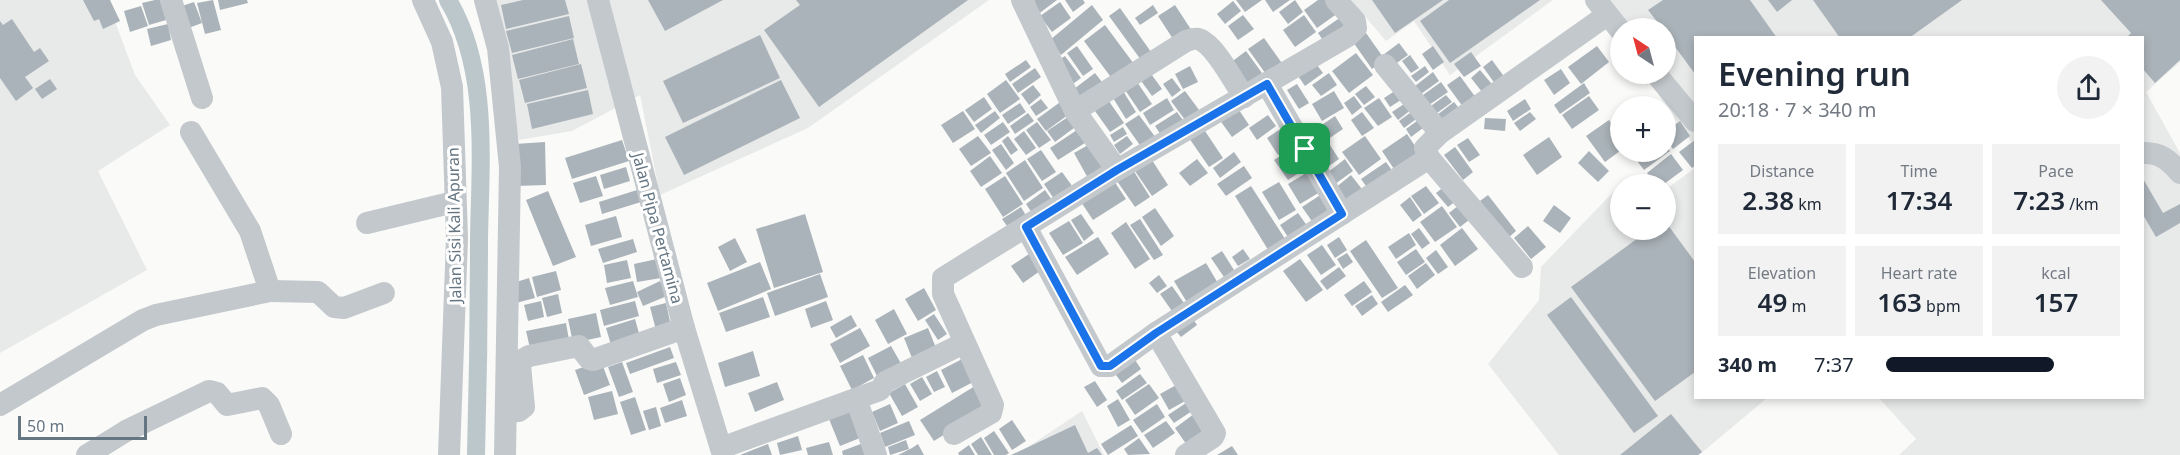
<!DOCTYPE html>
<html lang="en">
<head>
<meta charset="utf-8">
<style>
	:root { --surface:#fff; --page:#f2f2f3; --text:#1f2937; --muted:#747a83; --accent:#111827 }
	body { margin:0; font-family:"Noto Sans",sans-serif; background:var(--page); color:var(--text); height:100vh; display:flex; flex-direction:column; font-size:22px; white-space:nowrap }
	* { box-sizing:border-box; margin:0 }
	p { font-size:20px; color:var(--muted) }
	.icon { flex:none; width:33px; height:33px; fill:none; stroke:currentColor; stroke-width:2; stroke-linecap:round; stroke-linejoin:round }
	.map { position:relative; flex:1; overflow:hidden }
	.panel { position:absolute; left:1694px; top:36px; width:450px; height:363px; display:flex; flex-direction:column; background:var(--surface); border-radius:0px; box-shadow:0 3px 9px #0003 }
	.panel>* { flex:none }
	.needle { width:39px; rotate:324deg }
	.buttons { position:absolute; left:1610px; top:18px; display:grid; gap:12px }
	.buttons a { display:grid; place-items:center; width:66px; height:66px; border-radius:50%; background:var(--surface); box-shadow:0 3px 9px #0003; font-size:30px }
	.scale { position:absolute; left:18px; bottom:15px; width:129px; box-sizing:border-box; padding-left:6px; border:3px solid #657683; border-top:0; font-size:16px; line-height:21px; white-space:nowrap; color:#657683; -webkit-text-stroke:4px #fff; paint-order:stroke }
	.pin { position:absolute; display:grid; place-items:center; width:51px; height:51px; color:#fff; margin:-26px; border-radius:12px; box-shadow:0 3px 9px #0006 }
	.round { display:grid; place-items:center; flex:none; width:63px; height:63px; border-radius:32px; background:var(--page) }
	.overview { display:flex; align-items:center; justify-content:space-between; height:102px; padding:0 24px }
	h1 { font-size:33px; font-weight:600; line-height:45px }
	.metrics { display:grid; grid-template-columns:repeat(3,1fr); gap:9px; height:102px; padding:6px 24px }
	.metrics div { display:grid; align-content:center; border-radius:0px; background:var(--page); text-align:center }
	.metrics b { font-size:26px; font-weight:600 }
	.metrics small { font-size:16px; font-weight:400 }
	.metrics p { font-size:16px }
	ul { padding:0 24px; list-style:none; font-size:20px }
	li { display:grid; grid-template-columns:96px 72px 1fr; align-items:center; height:45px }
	li i { height:15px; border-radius:8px; background:var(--accent) }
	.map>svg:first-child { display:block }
</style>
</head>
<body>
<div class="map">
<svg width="2180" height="455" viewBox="0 0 2180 455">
	<rect width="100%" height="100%" fill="#fafaf8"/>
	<g fill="#e8e9e9">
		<path d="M0 0H107L135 75 170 125 98 171 147 270 0 353Z"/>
		<path d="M475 0H989L808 128 660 195 640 95 572 131 519 140Z"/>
		<path d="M1351 0H1553L1450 75 1414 21 1386 41Z"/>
		<path d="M1588 0H2180V62L2146 92 2180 153V455H1899L1916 439 1879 398H2142V38H1695V147L1644 74H1665V28H1620Z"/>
		<path d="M1695 168V398H1767L1699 455H1559L1488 364 1539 300 1541 267 1620 185V230H1665V190Z"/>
		<path d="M1082 411 1104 455H1016Z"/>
	</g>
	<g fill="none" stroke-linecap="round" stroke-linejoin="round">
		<path stroke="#bbc7cb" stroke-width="18" d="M448 0C490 70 480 163 479 241 479 312 478 384 476 455"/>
	</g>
	<g fill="#aab3b9">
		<path d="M83 0H110L120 21 103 29 99 19 94 21Z"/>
		<path d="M155 0H160L166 20 149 25 142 3Z"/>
		<path d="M213 0 221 30 205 34 197 3Z"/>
		<path d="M218 0H247L248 3 220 10Z"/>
		<path d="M523 0H565L569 14 506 29 501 5Z"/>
		<path d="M648 0H723L665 31Z"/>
		<path d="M796 0H968L819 107 764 30 800 5Z"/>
		<path d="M1035 0H1057L1037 15 1029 4Z"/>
		<path d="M1065 0H1083L1085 3 1073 12Z"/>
		<path d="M1236 0H1262L1245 12Z"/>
		<path d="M1265 0H1290L1273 12Z"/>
		<path d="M1295 0 1303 12 1288 24 1279 12Z"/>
		<path d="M1318 0H1329L1338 13 1317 28 1304 10Z"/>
		<path d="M1372 0H1443L1395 33Z"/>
		<path d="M1449 0H1540L1450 63 1420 21Z"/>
		<path d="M1663 0H1750L1777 38H1695V74L1665 33V28H1662L1648 10Z"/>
		<path d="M1768 0H1792L1777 12Z"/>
		<path d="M1813 0H1962L1909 38H1840Z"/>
		<path d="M2101 0H2180V60L2155 83 2142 68V38H2126L2131 33Z"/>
		<path d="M1233 1 1241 11 1225 24 1217 14Z"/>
		<path d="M194 2 202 23 183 30 176 8Z"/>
		<path d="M1060 2 1071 18 1052 32 1040 16Z"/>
		<path d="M1092 5 1103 20 1061 55 1050 40Z"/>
		<path d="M1153 5 1158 13 1140 25 1135 18Z"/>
		<path d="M1175 5 1192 31 1175 42 1158 16Z"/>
		<path d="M141 6 148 26 130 32 124 11Z"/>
		<path d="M1120 8 1151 52 1141 60 1109 16Z"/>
		<path d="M1243 15 1254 29 1238 40 1228 26Z"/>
		<path d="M1304 15 1316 32 1295 47 1283 30Z"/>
		<path d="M569 16 574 38 512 53 506 31Z"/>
		<path d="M1341 17 1350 30 1327 46 1318 33Z"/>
		<path d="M12 19 34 52 40 48 49 61 25 77 33 88 16 101 0 78V21L3 25Z"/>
		<path d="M168 24 171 40 151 46 147 29Z"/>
		<path d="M1105 25 1134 64 1113 80 1084 41Z"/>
		<path d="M1366 33 1385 60 1372 69 1353 42Z"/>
		<path d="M760 35 780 78 683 123 663 81Z"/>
		<path d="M1264 38 1284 66 1268 77 1248 49Z"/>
		<path d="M573 39 579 64 518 79 512 55Z"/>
		<path d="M1399 43 1408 55 1391 67 1383 55Z"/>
		<path d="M1077 46 1093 69 1083 76 1067 53Z"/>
		<path d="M1433 46 1444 62 1433 70 1422 54Z"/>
		<path d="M1597 46 1609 62 1581 84 1568 67Z"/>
		<path d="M1246 51 1262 73 1246 85 1230 63Z"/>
		<path d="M1471 52 1481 66 1464 77 1454 64Z"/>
		<path d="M1356 53 1373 75 1349 93 1332 71Z"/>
		<path d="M1410 55 1419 68 1411 73 1402 61Z"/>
		<path d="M1065 56 1081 78 1070 86 1054 63Z"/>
		<path d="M1026 60 1031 67 1010 82 1005 74Z"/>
		<path d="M1492 60 1508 82 1498 88 1483 67Z"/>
		<path d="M1314 61 1323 73 1305 86 1296 73Z"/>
		<path d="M581 64 587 88 525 103 519 80Z"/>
		<path d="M1190 66 1198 82 1183 89 1175 74Z"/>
		<path d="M1425 66 1429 72 1416 82 1411 76Z"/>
		<path d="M1035 68 1041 77 1018 93 1012 84Z"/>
		<path d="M1561 69 1570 83 1554 95 1544 80Z"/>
		<path d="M1480 70 1496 89 1486 97 1471 78Z"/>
		<path d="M1149 71 1162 89 1152 96 1139 78Z"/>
		<path d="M1433 72 1439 81 1421 94 1415 86Z"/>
		<path d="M1095 73 1105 86 1084 102 1074 89Z"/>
		<path d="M1329 73 1337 85 1321 96 1312 85Z"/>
		<path d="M1133 76 1152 104 1140 112 1121 84Z"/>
		<path d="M1460 76 1479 102 1466 111 1447 85Z"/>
		<path d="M1172 78 1181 90 1172 97 1163 84Z"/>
		<path d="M50 79 57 89 42 99 35 89Z"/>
		<path d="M781 80 800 118 684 175 665 137Z"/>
		<path d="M1006 80 1020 99 1000 113 987 94Z"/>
		<path d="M1441 82 1448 92 1429 105 1423 95Z"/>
		<path d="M1584 83 1590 93 1560 114 1554 105Z"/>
		<path d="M1297 84 1309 103 1299 109 1287 90Z"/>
		<path d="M1033 85 1041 95 1029 105 1021 94Z"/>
		<path d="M1120 86 1136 112 1126 119 1110 93Z"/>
		<path d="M1366 86 1375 97 1364 105 1355 94Z"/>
		<path d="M1398 89 1404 98 1390 107 1384 98Z"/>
		<path d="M588 90 593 114 532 129 527 104Z"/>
		<path d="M1185 91 1202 114 1188 124 1171 101Z"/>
		<path d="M1334 91 1344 108 1322 121 1312 104Z"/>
		<path d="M1104 94 1124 123 1110 132 1090 104Z"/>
		<path d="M1446 95 1452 102 1437 113 1431 106Z"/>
		<path d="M1354 96 1362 107 1352 115 1344 103Z"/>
		<path d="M1589 96 1599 110 1572 129 1562 115Z"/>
		<path d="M984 97 992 109 974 122 965 110Z"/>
		<path d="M1167 98 1174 110 1150 125 1143 113Z"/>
		<path d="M1379 98 1392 117 1378 126 1364 108Z"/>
		<path d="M1041 99 1048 108 1036 116 1030 107Z"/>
		<path d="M1525 99 1531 109 1513 121 1507 111Z"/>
		<path d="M1063 100 1072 112 1046 131 1037 119Z"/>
		<path d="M1407 102 1412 109 1398 120 1392 112Z"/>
		<path d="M1454 102 1462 112 1444 125 1437 115Z"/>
		<path d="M1020 103 1026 112 1008 124 1002 115Z"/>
		<path d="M1237 107 1249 125 1232 137 1219 119Z"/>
		<path d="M1414 110 1419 117 1404 128 1399 121Z"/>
		<path d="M963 111 975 129 953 143 941 125Z"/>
		<path d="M995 111 1000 118 981 133 975 125Z"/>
		<path d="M1177 112 1185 123 1163 138 1155 126Z"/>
		<path d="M1362 112 1374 128 1362 136 1351 120Z"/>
		<path d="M1530 112 1536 119 1520 131 1514 123Z"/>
		<path d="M1028 113 1034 121 1015 134 1010 126Z"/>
		<path d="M1071 115 1078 125 1055 142 1047 131Z"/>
		<path d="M1139 115 1156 138 1142 148 1125 124Z"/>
		<path d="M1268 115 1276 126 1257 140 1249 128Z"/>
		<path d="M1335 116 1343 129 1312 150 1304 137Z"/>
		<path d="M1421 118 1427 125 1411 137 1406 129Z"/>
		<path d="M1485 118 1506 119 1505 131 1484 129Z"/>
		<path d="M1609 120 1620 134V151L1605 162 1586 136Z"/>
		<path d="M1680 121 1690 136 1673 149 1665 138V132Z"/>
		<path d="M1003 122 1010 132 991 145 984 135Z"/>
		<path d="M1037 122 1051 140 1039 148 1026 130Z"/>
		<path d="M1286 125 1298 141 1278 155 1267 138Z"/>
		<path d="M1123 127 1127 134 1114 142 1110 135Z"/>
		<path d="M1080 128 1088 141 1058 160 1050 148Z"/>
		<path d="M1203 128 1223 158 1209 167 1189 138Z"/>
		<path d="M1024 131 1036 148 1026 155 1014 139Z"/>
		<path d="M1407 134 1423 158 1398 175 1382 151Z"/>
		<path d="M978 136 991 153 971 166 959 149Z"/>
		<path d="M1008 136 1018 150 1011 155 1002 141Z"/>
		<path d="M1127 136 1133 144 1120 154 1114 145Z"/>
		<path d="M1365 136 1381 159 1359 175 1342 152Z"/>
		<path d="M1549 137 1562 157 1537 175 1523 155Z"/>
		<path d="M1468 138 1480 155 1469 162 1457 145Z"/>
		<path d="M622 140 629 161 572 179 565 158Z"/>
		<path d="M1695 140V166L1692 168 1679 152Z"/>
		<path d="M545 142 546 185 516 186 515 144Z"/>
		<path d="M1328 142 1339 159 1326 168 1315 151Z"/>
		<path d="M1001 144 1014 163 1006 170 992 150Z"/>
		<path d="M1090 144 1105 171 1089 180 1074 153Z"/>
		<path d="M1298 145 1311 165 1288 180 1274 160Z"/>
		<path d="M1665 145 1670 151 1644 170 1631 153 1665 152Z"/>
		<path d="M1455 147 1473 172 1463 180 1444 155Z"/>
		<path d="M1041 150 1056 172 1042 181 1027 159Z"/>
		<path d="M1589 151 1609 171 1598 182 1578 163Z"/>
		<path d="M1234 152 1241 162 1220 178 1213 168Z"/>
		<path d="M1671 154 1683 170 1664 184H1655L1647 173Z"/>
		<path d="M990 156 1002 173 981 187 970 171Z"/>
		<path d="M1150 157 1168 185 1152 196 1133 168Z"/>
		<path d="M1197 159 1208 173 1190 186 1179 173Z"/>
		<path d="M1345 159 1353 171 1335 184 1327 173Z"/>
		<path d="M1025 160 1043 188 1024 201 1006 173Z"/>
		<path d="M1386 162 1396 176 1371 193 1361 179Z"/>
		<path d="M1244 166 1252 178 1226 196 1217 184Z"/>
		<path d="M626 167 630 181 604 189 600 175Z"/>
		<path d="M1133 170 1150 197 1135 207 1117 181Z"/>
		<path d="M1062 172 1075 190 1056 202 1044 184Z"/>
		<path d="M1308 172 1320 192 1300 204 1288 184Z"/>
		<path d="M1351 175 1365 193 1347 206 1334 189Z"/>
		<path d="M596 176 603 196 580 203 573 183Z"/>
		<path d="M1005 176 1023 204 1003 217 985 189Z"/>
		<path d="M2142 177 2163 213 2180 204V223L2156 237 2142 213Z"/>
		<path d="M1114 181 1126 199 1093 220 1081 202Z"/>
		<path d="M1279 182 1296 210 1279 220 1262 192Z"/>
		<path d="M1449 183 1461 197 1448 207 1436 193Z"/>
		<path d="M1251 186 1287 242 1270 253 1235 196Z"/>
		<path d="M1426 186 1439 203 1424 214 1411 196Z"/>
		<path d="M637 190 641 202 602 214 599 202Z"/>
		<path d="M1045 190 1054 203 1034 216 1026 204Z"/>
		<path d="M548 191 576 257 553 266 526 200Z"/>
		<path d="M1325 192 1338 213 1316 227 1302 207Z"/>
		<path d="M1488 195 1516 231 1508 238 1480 201Z"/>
		<path d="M1410 197 1422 215 1413 222 1400 205Z"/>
		<path d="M1463 202 1474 216 1460 227 1449 213Z"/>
		<path d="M1554 205 1571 218 1560 233 1543 221Z"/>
		<path d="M1442 206 1457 227 1435 242 1420 222Z"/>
		<path d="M1021 207 1028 219 1010 230 1002 219Z"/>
		<path d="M1155 208 1174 236 1161 246 1142 217Z"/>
		<path d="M1298 213 1308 227 1290 240 1280 225Z"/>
		<path d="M805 214 823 272 774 288 756 229Z"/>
		<path d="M1081 214 1094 233 1084 241 1071 220Z"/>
		<path d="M616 216 622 237 591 246 585 225Z"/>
		<path d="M1140 219 1163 255 1154 260 1130 225Z"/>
		<path d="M1069 221 1083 243 1063 255 1049 233Z"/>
		<path d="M1665 221 1695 262V372L1655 401 1571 287 1649 230H1665Z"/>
		<path d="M1126 222 1150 259 1135 269 1111 233Z"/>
		<path d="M1528 226 1546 247 1531 259 1514 238Z"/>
		<path d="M1419 228 1430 243 1422 249 1411 234Z"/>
		<path d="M1462 228 1478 249 1455 266 1440 245Z"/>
		<path d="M1409 233 1416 245 1396 259 1388 247Z"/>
		<path d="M1098 237 1109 254 1077 275 1065 257Z"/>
		<path d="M1339 237 1347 250 1335 258 1327 245Z"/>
		<path d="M735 238 747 262 730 271 718 247Z"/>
		<path d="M633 239 637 252 603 263 598 249Z"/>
		<path d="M1366 240 1398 288 1382 298 1350 251Z"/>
		<path d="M1322 245 1336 265 1321 275 1307 255Z"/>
		<path d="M1243 249 1250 259 1238 266 1232 257Z"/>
		<path d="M1416 249 1425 262 1406 275 1397 262Z"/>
		<path d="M1436 250 1448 267 1438 274 1426 258Z"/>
		<path d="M1222 251 1234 270 1224 277 1211 258Z"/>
		<path d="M1347 253 1353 262 1343 269 1337 259Z"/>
		<path d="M1029 254 1040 271 1023 283 1011 266Z"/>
		<path d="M657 259 661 278 637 282 634 264Z"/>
		<path d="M1300 259 1323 290 1306 302 1283 271Z"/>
		<path d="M627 260 631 278 607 283 604 265Z"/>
		<path d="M760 262 771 289 718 311 707 283Z"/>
		<path d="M1206 263 1219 285 1188 304 1174 281Z"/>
		<path d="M1426 263 1435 275 1417 289 1408 276Z"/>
		<path d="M1339 267 1346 276 1327 290 1320 281Z"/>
		<path d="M556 271 561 290 537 297 532 277Z"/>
		<path d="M820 274 828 297 775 316 767 293Z"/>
		<path d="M1159 275 1167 286 1157 293 1149 283Z"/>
		<path d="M529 278 535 298 516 303 510 284Z"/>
		<path d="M633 281 638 297 610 305 605 288Z"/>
		<path d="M660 281 667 296 643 306 637 292Z"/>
		<path d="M1364 281 1372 292 1352 306 1344 295Z"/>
		<path d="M1405 285 1413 295 1388 312 1381 302Z"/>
		<path d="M1172 286 1186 306 1174 314 1160 294Z"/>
		<path d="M924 288 936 310 918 321 905 299Z"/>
		<path d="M558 294 562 313 547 317 542 298Z"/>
		<path d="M1372 295 1378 304 1362 316 1355 306Z"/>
		<path d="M763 297 770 317 726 332 719 313Z"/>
		<path d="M1571 297 1658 416 1634 433 1547 315Z"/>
		<path d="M541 301 544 317 528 321 524 305Z"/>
		<path d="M635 301 639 316 604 326 600 310Z"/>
		<path d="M826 301 833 320 811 328 805 309Z"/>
		<path d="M666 303 671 326 656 330 650 307Z"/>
		<path d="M894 309 907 334 888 344 875 320Z"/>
		<path d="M596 313 601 337 573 343 568 319Z"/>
		<path d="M934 314 947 334 938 340 925 320Z"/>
		<path d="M851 315 857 326 836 338 830 327Z"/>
		<path d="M635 319 641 340 612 348 606 328Z"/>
		<path d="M1193 319 1197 325 1181 337 1176 331Z"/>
		<path d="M566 323 569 340 530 348 526 331Z"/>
		<path d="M860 328 870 346 840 363 830 344Z"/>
		<path d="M928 328 938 353 914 363 904 338Z"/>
		<path d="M891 346 903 367 879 380 868 358Z"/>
		<path d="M670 347 674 358 630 374 626 363Z"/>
		<path d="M753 351 760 376 725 387 718 363Z"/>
		<path d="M863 355 874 378 852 390 840 366Z"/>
		<path d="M968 356 979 379 952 393 941 370Z"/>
		<path d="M1133 357 1141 369 1122 383 1113 371Z"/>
		<path d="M601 361 610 385 584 395 575 370Z"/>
		<path d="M622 362 633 392 619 397 608 367Z"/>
		<path d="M676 362 681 375 657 383 653 369Z"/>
		<path d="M937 371 945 387 934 392 926 377Z"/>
		<path d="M1140 374 1147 383 1122 400 1116 391Z"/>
		<path d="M922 377 932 394 920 401 910 384Z"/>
		<path d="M680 378 686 395 669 402 663 384Z"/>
		<path d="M1095 381 1107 400 1097 407 1084 387Z"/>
		<path d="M777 382 784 400 755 412 748 393Z"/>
		<path d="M905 384 918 407 902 416 889 393Z"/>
		<path d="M1149 384 1159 398 1135 415 1125 400Z"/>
		<path d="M1178 384 1187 400 1169 410 1160 394Z"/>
		<path d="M975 386 988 407 934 441 920 420Z"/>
		<path d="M612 391 618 414 594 420 588 397Z"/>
		<path d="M635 397 646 430 631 435 620 402Z"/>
		<path d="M1118 399 1130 420 1118 427 1107 406Z"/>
		<path d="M1192 399 1198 407 1174 423 1168 415Z"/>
		<path d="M682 400 687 416 665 423 660 408Z"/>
		<path d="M890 404 898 423 880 431 872 412Z"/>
		<path d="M1157 404 1165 417 1142 433 1133 420Z"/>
		<path d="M656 407 661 426 649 430 643 411Z"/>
		<path d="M854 408 865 436 840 446 829 419Z"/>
		<path d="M1198 411 1213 431 1189 448 1175 428Z"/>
		<path d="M1671 414 1702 452 1698 455H1620Z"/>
		<path d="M1012 420 1026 441 1012 450 999 429Z"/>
		<path d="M909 421 915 435 885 447 880 433Z"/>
		<path d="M1166 421 1175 433 1153 448 1144 435Z"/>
		<path d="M1075 425 1088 453 1097 448 1102 455H1011Z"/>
		<path d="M1131 425 1138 436 1108 455 1101 444Z"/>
		<path d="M994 431 1009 453 1006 455H994L984 438Z"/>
		<path d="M798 436 802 450 780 455 777 443Z"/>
		<path d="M981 437 992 455H978L971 444Z"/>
		<path d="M1139 438 1150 454 1128 455 1124 449Z"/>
		<path d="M906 440 909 449 890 455 888 447Z"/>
		<path d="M829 442 833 455H808L806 448Z"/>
		<path d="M866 442 871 455H843L842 451Z"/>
		<path d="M768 444 772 455H740Z"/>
		<path d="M918 444 924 455H898L912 448Z"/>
		<path d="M969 445 975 455H959L958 453Z"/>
		<path d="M1232 446 1238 455H1217Z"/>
	</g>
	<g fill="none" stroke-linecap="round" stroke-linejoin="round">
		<g stroke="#c3c8cc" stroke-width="22">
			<path d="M171 0 202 98"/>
			<path d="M423 0 442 42 452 87 457 238 449 455"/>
			<path d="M485 0 498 48 510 167 505 455"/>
			<path d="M598 0 684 328 723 455"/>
			<path d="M1022 0 1075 111 1117 170"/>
			<path d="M1596 0 1620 30"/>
			<path d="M1385 65 1440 133"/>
			<path d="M1656 74 1695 121"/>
			<path d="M1267 84 1342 214"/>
			<path d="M1075 111 1186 41C1193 39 1198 37 1204 42 1218 51 1234 82 1244 97"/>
			<path d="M2142 153C2160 152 2169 160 2180 173"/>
			<path d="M1429 158 1522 267"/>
			<path d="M367 223 454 202"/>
			<path d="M1026 227 1101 366H1110L1156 333 1215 433 1213 437 1186 455"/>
			<path d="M270 291 318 292 334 307 344 308 384 293"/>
			<path d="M1156 333 1429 158 1425 148 1440 133 1607 15"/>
			<path d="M856 399 876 455"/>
			<path d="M0 405 143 320 156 315 270 291 250 231 191 132"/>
			<path d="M506 412 519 411 524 407 520 365 522 360 529 356 579 346 589 359 593 360 684 328"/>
			<path d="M954 434 991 413 993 405 943 294V278L1117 170 1348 36 1356 28 1355 21 1336 0"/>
			<path d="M721 448 880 390 885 382 964 343"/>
			<path d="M87 455 126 431 209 391 217 393 227 405 262 398 269 405 281 434"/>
		</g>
	</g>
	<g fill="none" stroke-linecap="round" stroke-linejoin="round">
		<g stroke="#fff" stroke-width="12">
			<path id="route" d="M1267 84 1342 214 1156 333 1110 366H1101L1026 227 1117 170Z"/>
		</g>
		<use href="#route" stroke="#1a73e8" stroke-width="8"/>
	</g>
	<g text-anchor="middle" stroke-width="6" stroke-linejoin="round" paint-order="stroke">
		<g font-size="16" fill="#657683" stroke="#fff">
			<text transform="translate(454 225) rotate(-91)" y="6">Jalan Sisi Kali Apuran</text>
			<text transform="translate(658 228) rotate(75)" y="6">Jalan Pipa Pertamina</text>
		</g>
	</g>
</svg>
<div class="buttons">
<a><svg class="needle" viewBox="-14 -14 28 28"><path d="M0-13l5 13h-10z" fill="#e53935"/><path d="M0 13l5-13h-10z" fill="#747a83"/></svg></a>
<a>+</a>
<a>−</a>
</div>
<div class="scale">50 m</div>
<div class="pin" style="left:1305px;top:149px;background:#1e9e55"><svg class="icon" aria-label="arrive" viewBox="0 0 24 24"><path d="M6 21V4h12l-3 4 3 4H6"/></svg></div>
<section class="panel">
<div class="overview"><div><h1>Evening run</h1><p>20:18 · 7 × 340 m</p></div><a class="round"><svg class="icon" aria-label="share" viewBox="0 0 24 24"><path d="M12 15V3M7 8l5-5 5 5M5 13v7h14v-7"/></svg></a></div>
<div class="metrics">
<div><p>Distance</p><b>2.38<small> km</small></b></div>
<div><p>Time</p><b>17:34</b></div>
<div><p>Pace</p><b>7:23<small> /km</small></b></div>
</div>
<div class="metrics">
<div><p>Elevation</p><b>49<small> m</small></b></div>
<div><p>Heart rate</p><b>163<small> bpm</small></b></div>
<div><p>kcal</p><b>157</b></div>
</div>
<ul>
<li><b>340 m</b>7:37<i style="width:72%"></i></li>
</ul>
</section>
</div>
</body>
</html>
